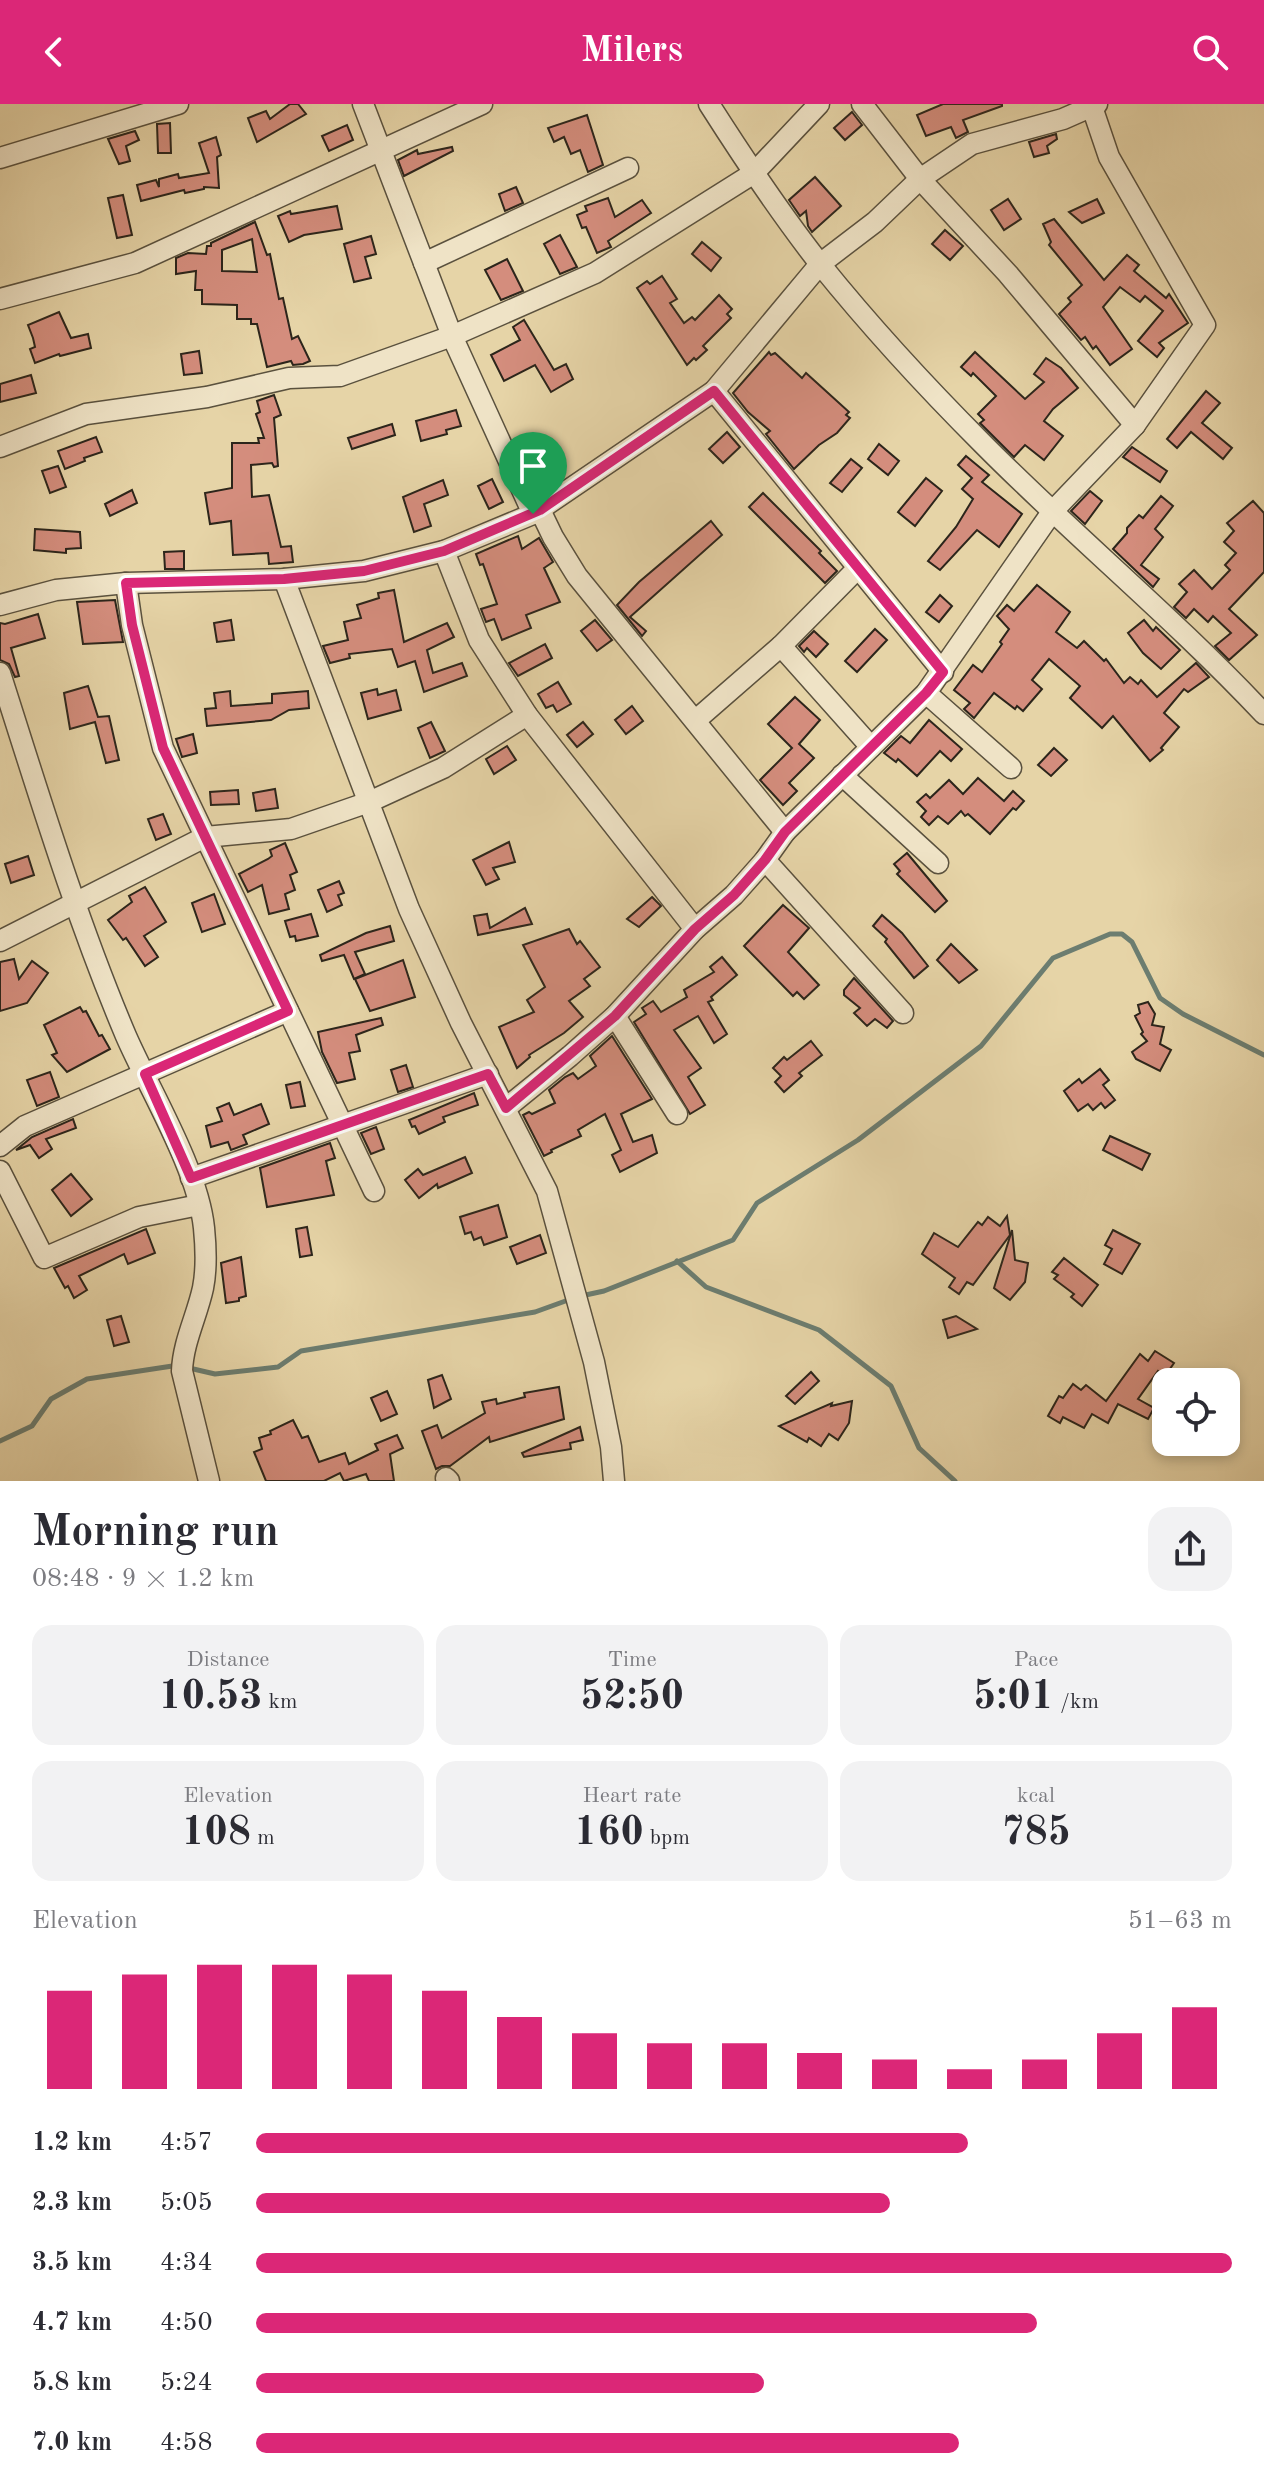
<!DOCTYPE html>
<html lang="en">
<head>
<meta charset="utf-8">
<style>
	:root { --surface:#fff; --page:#f2f2f3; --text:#2b2b33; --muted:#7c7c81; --accent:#db2777 }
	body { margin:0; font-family:"Old Standard TT",serif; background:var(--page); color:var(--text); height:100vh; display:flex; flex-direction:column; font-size:30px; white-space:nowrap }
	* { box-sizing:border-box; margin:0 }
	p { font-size:26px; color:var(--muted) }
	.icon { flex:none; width:44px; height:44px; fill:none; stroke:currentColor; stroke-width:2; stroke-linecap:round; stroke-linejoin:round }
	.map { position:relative; height:1377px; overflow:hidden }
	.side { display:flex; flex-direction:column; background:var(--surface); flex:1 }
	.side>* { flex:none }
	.controls { position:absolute; left:1152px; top:1264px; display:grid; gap:16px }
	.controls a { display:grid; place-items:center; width:88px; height:88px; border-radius:16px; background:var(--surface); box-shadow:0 4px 12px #0003; font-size:40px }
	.pin { position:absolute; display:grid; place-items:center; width:68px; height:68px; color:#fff; margin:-82px -34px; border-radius:50% 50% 50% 0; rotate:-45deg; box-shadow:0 0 8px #0007 }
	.pin .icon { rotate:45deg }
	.round { display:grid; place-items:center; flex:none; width:84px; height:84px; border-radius:24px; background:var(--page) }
	.overview { display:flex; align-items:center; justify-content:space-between; height:136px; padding:0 32px }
	h1 { font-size:44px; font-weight:700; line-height:60px }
	.stats { display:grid; grid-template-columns:repeat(3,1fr); gap:12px; height:136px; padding:8px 32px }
	.stats div { display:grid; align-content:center; border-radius:20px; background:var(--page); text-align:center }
	.stats b { font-size:40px; font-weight:700 }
	.stats small { font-size:22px; font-weight:400 }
	.stats p { font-size:22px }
	.chart { height:224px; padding:16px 32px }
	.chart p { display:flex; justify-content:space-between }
	.chart svg { width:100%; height:144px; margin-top:8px; stroke:var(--accent); stroke-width:6 }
	ul { padding:0 32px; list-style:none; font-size:26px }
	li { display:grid; grid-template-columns:128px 96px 1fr; align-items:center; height:60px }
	li i { height:20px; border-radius:10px; background:var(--accent) }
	header { display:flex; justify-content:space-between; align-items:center; height:104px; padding:0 32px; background:var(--accent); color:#fff; font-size:36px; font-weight:700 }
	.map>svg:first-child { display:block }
</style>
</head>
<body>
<header><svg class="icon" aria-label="back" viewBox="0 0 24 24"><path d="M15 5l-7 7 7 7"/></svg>Milers<svg class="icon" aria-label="search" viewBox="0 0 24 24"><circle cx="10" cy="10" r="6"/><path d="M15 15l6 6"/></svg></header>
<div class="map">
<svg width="1264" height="1377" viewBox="0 0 1264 1377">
	<rect width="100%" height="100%" fill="#e6d4a7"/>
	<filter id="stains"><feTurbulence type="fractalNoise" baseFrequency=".0025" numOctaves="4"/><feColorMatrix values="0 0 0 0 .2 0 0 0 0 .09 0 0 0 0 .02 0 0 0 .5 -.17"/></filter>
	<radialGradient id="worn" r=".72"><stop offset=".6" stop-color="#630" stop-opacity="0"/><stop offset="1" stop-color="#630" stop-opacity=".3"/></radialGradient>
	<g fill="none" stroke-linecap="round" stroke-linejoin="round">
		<g stroke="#6c7d70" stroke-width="5">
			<path d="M677 1157 706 1183 819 1226 891 1282 919 1344 955 1377"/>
			<path d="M581 1192 604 1187 733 1136 757 1099 858 1036 981 942 1053 854 1110 830H1122L1132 838 1160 894 1183 910 1264 951"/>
			<path d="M189 1264 215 1270 278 1263 301 1247 535 1208 571 1195"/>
			<path d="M0 1337 32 1322 51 1295 87 1275 179 1261"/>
		</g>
	</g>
	<g fill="#d48d7d" stroke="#2c251b" stroke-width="2" fill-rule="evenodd">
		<path d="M290 0H298L306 10 257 38 248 14 266 7 270 15Z"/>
		<path d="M943 0H1002V2L963 16 968 28 956 34 951 23 926 32 917 11Z"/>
		<path d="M852 8 862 21 845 36 834 24Z"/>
		<path d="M587 11 603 61 588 68 580 46 571 50 564 33 554 38 548 24Z"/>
		<path d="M170 19 171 49H158L157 20Z"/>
		<path d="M347 21 353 36 329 47 322 32Z"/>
		<path d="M135 27 139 36 126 42 130 57 119 60 108 35Z"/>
		<path d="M1056 30 1057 35 1047 42 1049 49 1034 53 1029 38Z"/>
		<path d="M216 33 221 51 217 53 219 84 204 83V85L185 89 184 86 141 97 137 81 156 76 159 83V75L178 70 179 74 209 69 199 39Z"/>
		<path d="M452 43 453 47 404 72 398 56 417 46 418 50Z"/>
		<path d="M815 73 841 102 812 128 808 122 806 107 800 112 789 96Z"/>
		<path d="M516 83 523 99 505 107 499 90Z"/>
		<path d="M123 91 132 131 117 134 108 94Z"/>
		<path d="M608 94 615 113 642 96 651 109 608 137 611 143 597 149 586 123 582 124 577 111 587 107 585 102Z"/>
		<path d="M1008 95 1021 115 1004 126 991 106Z"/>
		<path d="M1097 95 1104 109 1082 119 1069 108Z"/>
		<path d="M337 102 342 125 304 131 289 138 278 112 290 107 291 110Z"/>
		<path d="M1054 115 1104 176 1127 151 1139 161 1134 167 1166 194 1169 190 1188 219 1159 239 1164 244 1157 253 1138 237 1163 207 1145 192 1140 198 1120 183 1103 203 1132 245 1110 261 1096 242 1093 245 1085 233 1081 236 1059 210 1071 198 1068 194 1082 181 1049 141 1051 138 1043 120Z"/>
		<path d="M255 118 267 151 270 150 279 195 283 194 292 235 298 232 310 257 303 260 293 261 291 257 267 263 257 220H251V215H237V201L202 200V186H195L196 167 176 170V154L188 149 206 150 207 142H211V139ZM252 135 257 168 222 167V146Z"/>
		<path d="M945 126 963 142 950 156 932 140Z"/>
		<path d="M560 131 577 163 560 170 544 140Z"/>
		<path d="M371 132 376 150 365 153 371 174 354 178 344 140Z"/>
		<path d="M702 138 721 154 711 167 692 150Z"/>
		<path d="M507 155 523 187 501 196 485 166Z"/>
		<path d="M662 172 677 195 670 199 684 219 692 213 695 216 719 191 732 205 727 210 731 214 703 242 707 246 696 256 694 254 687 261 637 184 647 177 650 180Z"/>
		<path d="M59 208 71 234 88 230 91 244 60 252 59 250 35 259 30 245 35 243 33 234 28 221Z"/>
		<path d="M524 216 554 266 566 260 573 275 551 288 535 261 504 277 491 251 520 236 513 223Z"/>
		<path d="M199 247 202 269 184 271 181 250Z"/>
		<path d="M769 248 771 251 775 249 802 274 806 269 849 308 846 311 850 314 837 329 819 341 794 365 766 330 770 327 748 308 733 289Z"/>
		<path d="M975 248 1025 295 1044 278 1034 270 1046 254 1061 264 1078 284 1053 305 1044 317 1063 332 1044 356 1025 341 1014 353 980 319 984 316 978 310 996 292 973 269 971 272 961 263Z"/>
		<path d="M31 271 36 289 0 298V280Z"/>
		<path d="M1206 287 1220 299 1202 319 1232 344 1223 355 1191 328 1177 344 1167 335Z"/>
		<path d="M274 291 281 311 274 314 278 362 274 363 272 359 251 361 252 393 269 391 281 443 291 442 293 458 269 460 268 449 233 451 231 417 210 420 205 389 232 384V339H259L258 334H264L256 310 260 308 257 297Z"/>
		<path d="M456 306 461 322 446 326 447 330 421 337 416 317Z"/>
		<path d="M392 320 395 331 352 345 348 334Z"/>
		<path d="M727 328 740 343 723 359 709 345Z"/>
		<path d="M96 333 102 348 84 354 85 357 65 365 58 347Z"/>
		<path d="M879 340 899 357 888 371 868 355Z"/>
		<path d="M1132 343 1167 367 1160 378 1123 353Z"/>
		<path d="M966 352 989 371 982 378 1022 410 999 443 977 426 940 466 928 457 956 423 973 395 962 385 972 374 958 361Z"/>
		<path d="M851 355 862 364 842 388 830 379Z"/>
		<path d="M58 362 66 383 50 389 42 367Z"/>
		<path d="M926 374 942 387 915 422 898 408Z"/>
		<path d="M492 375 503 398 489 405 478 382Z"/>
		<path d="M443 376 448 391 424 400 431 422 414 428 403 393Z"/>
		<path d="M132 386 137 399 110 412 105 400Z"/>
		<path d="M1090 387 1102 397 1085 420 1071 407Z"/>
		<path d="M763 389 821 447 819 449 837 467 825 479 749 403Z"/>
		<path d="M1161 392 1173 402 1155 425 1163 433 1141 461 1159 475 1153 483 1113 445 1127 429V424L1139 411 1143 414Z"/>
		<path d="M1253 397 1264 409V468L1229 505 1257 531 1229 556 1215 542 1231 529 1213 512 1208 518 1194 505 1186 514 1174 503 1187 488 1179 480 1194 466 1212 485 1230 466 1225 461 1236 449 1224 438 1234 427 1227 419Z"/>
		<path d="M711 417 722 431 630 513 646 527 642 532 617 501 639 478Z"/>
		<path d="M35 425 80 428 81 444 66 445V449L34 446Z"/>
		<path d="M518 432 522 445 539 434 553 458 544 464 560 498 526 511 531 524 502 536 494 515 486 518 481 505 497 500 483 460 480 461 476 450Z"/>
		<path d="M184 447V465H165L164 448Z"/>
		<path d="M1037 481 1070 508 1056 528 1077 544 1084 537 1104 557 1106 555 1124 579 1130 573 1138 580 1141 576 1157 593 1196 559 1209 573 1188 588 1184 585 1164 609 1179 623 1161 644 1163 646 1150 657 1113 612 1102 624 1070 594 1080 582 1049 555 1032 576 1042 585 1023 607 1017 602 1015 605 994 589 974 614 964 605 970 599 954 586 973 561 982 568 1002 540 1000 538 1009 525 997 512 1007 501 1014 507Z"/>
		<path d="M394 486 404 538 447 519 454 533 427 546 433 569 462 559 467 572 424 588 415 557 398 563 392 545 349 550 350 554 330 559 323 542 348 536 344 518 361 514 357 501 379 494 378 489Z"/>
		<path d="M940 491 952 502 939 518 926 508Z"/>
		<path d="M115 496 123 538 83 540 77 498Z"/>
		<path d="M38 510 45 534 11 544 19 572 15 573 9 560 0 556V519L5 520Z"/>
		<path d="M231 516 234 536 217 538 214 519Z"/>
		<path d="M595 516 612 536 597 547 581 527Z"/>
		<path d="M1144 516 1153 527 1156 523 1180 546 1161 565 1143 549 1128 529Z"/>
		<path d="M875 525 887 536 857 568 845 557Z"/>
		<path d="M814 527 828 540 816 553 807 544 804 548 799 542Z"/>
		<path d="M545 540 552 554 518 572 509 559Z"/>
		<path d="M558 578 571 600 557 608 553 601 546 604 538 590Z"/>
		<path d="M88 582 98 613 109 612 119 656 106 659 95 618 70 625 64 589Z"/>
		<path d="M377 585 378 591 396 586 401 606 368 615 361 589Z"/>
		<path d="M230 587 231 602 272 599V590L308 587 309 604 289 606 271 616 207 622 205 605 216 604 214 589Z"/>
		<path d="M795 593 820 616 799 640 814 654 789 679 797 687 783 701 760 676 792 644 768 620Z"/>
		<path d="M632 602 643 617 626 630 615 616Z"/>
		<path d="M929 616 962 645 951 657 940 647 917 672 898 655 896 658 884 649 901 632 910 639Z"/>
		<path d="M431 618 445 647 430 654 418 624Z"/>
		<path d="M583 618 593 630 577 643 567 631Z"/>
		<path d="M193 630 197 649 182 653 176 635Z"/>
		<path d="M507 642 516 656 494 670 486 655Z"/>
		<path d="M1054 644 1067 656 1051 672 1038 661Z"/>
		<path d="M978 674 1004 697 1013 687 1024 697 1016 706 1013 704 990 730 968 710 965 712 961 707 948 720 938 712 929 721 921 713 926 707 917 698 926 690 930 694 949 676 963 690Z"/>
		<path d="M275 685 278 704 256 707 253 689Z"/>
		<path d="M238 686 239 700 211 701 210 688Z"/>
		<path d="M163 710 171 730 156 736 148 715Z"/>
		<path d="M509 738 515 758 493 764 499 775 486 781 473 756Z"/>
		<path d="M285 739 297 768 290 771 295 786 285 790 289 805 269 810 262 781 248 788 239 770 268 755 272 752 270 746Z"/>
		<path d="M907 749 947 797 935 808 897 770 900 767 894 760Z"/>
		<path d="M28 752 34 771 11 779 5 760Z"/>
		<path d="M339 777 344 789 338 791 342 801 327 808 318 786Z"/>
		<path d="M145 783 166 818 144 832 158 853 145 862 126 834 123 836 108 816 132 798 129 792Z"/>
		<path d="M214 790 225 820 202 828 192 799Z"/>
		<path d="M652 793 661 802 639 823 627 815Z"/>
		<path d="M783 801 809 824 788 848 819 881 804 895 797 888 793 892 744 842Z"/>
		<path d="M525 804 532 820 478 831 474 812 487 810 490 824Z"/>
		<path d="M311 810 318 832 296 837 295 832 290 833 285 817Z"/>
		<path d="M882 811 902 829 928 862 914 874 885 838 887 835 873 822Z"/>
		<path d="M390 822 394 837 355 848 365 870 354 875 344 851 322 857 320 851 366 829Z"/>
		<path d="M569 825 577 840 580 837 600 863 584 875 590 882 569 897 583 913 564 929 529 951 530 953 517 964 499 923 534 908 527 896 545 883 523 841Z"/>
		<path d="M951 840 977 866 959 879 937 856Z"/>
		<path d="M722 853 737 871 711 893 713 896 708 898 727 930 714 939 698 912 674 926 701 964 688 973 705 1001 690 1010 634 918 646 910 642 904 653 897 661 908 687 893 684 886 714 868 710 863Z"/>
		<path d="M14 855 19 875 32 857 48 869 27 899 0 907V858Z"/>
		<path d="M403 856 415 893 370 907 355 875Z"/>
		<path d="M854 874 893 917 887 924 875 915 867 922 854 909 860 904 844 891V886Z"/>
		<path d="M1148 898 1155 910 1152 921 1164 923 1160 940 1171 946 1160 967 1136 955 1132 948 1147 937 1141 930 1143 928 1135 912 1140 909 1138 901Z"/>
		<path d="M80 903 83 908 86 907 99 932 102 931 110 945 67 968 52 951 57 949 44 921Z"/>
		<path d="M381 914 383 921 356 931 360 947 349 949 355 975 337 979 322 948 318 928Z"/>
		<path d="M612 932 652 995 621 1010 633 1038 652 1031 657 1049 620 1068 612 1051 621 1046 605 1010 578 1026 581 1032 551 1046 552 1048 544 1052 523 1011 529 1008 532 1010 555 999 549 986 565 973 573 969 578 975 596 962 590 952Z"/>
		<path d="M811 937 822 951 799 969 802 972 784 988 775 978 781 972 773 964 784 953 787 956Z"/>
		<path d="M406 961 413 983 398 988 391 966Z"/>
		<path d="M1100 965 1109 976 1103 981 1115 996 1105 1004 1101 999 1093 1006 1088 1000 1078 1007 1064 987 1079 975 1082 979Z"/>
		<path d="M50 968 59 993 37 1002 27 976Z"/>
		<path d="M300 978 305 1002 291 1004 286 981Z"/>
		<path d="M474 989 478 1001 443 1013 445 1018 419 1030 415 1022 412 1023 409 1016Z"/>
		<path d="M229 999 234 1011 261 1000 269 1020 243 1031 247 1040 231 1046 228 1038 211 1043 206 1022 222 1017 217 1004Z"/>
		<path d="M73 1015 76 1024 46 1035 52 1045 39 1054 30 1041 16 1046 32 1033Z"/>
		<path d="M376 1023 384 1045 371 1050 361 1029Z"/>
		<path d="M1110 1032 1150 1050 1142 1066 1103 1046Z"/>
		<path d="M330 1039 335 1054 326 1057 334 1091 267 1103 260 1064Z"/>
		<path d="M465 1053 472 1069 438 1084 437 1080 419 1094 405 1076 418 1065 423 1071Z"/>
		<path d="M71 1070 92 1095 71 1112 52 1086Z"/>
		<path d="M498 1101 507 1133 484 1141 481 1133 474 1136 471 1128 465 1130 460 1113Z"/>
		<path d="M1007 1112 1010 1131 973 1181 967 1178 959 1190 949 1183 955 1174 922 1150 934 1129 958 1143 978 1118 982 1121 988 1113 1000 1122Z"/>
		<path d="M307 1123 312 1151 300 1153 296 1125Z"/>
		<path d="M146 1125 155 1149 128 1160 124 1150 79 1172 87 1186 74 1194 68 1182 65 1184 54 1164Z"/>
		<path d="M1012 1126 1015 1156 1028 1159 1025 1178 1010 1196 994 1184Z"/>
		<path d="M1113 1126 1140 1140 1122 1170 1104 1160 1112 1145 1105 1141Z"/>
		<path d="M540 1131 546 1149 517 1160 510 1143Z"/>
		<path d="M241 1153 246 1192 239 1194V1197L226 1199 221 1159Z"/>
		<path d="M1064 1154 1098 1181 1082 1202 1071 1193 1074 1190 1054 1175 1058 1171 1052 1168Z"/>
		<path d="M121 1212 129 1238 114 1242 107 1216Z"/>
		<path d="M956 1212 977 1225 948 1234 943 1216Z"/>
		<path d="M1155 1247 1174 1259 1165 1272 1158 1267 1138 1295 1154 1304 1148 1315 1118 1300 1108 1319 1092 1310 1084 1324 1063 1313 1060 1319 1048 1312 1059 1292 1063 1294 1073 1280 1081 1286 1086 1281 1106 1297 1140 1250 1148 1257Z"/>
		<path d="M811 1268 819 1277 795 1300 786 1292Z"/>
		<path d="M442 1271 451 1295 434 1304 428 1276Z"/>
		<path d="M559 1283 564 1315 490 1338 489 1333 450 1362H442L436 1365 422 1327 437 1321 442 1334 485 1309 482 1298 496 1295 497 1300 525 1293 524 1289Z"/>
		<path d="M387 1287 397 1310 381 1317 371 1294Z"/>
		<path d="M852 1297 849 1319 838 1336 829 1330 821 1342 809 1334 807 1338 779 1322 832 1299 831 1302Z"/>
		<path d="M293 1316 302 1334 308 1332 319 1358 345 1349 349 1360 378 1346 375 1340 397 1331 403 1344 390 1350 394 1377H369L366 1370 344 1377 340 1369 324 1377H266L254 1348 262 1345 259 1334 271 1330 270 1327Z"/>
		<path d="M580 1323 583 1336 570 1339 571 1345 524 1353 522 1349Z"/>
	</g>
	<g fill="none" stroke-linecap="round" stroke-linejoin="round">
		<g stroke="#5a513e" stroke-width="23">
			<g id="minor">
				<path d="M363 0 452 232 533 410"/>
				<path d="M709 0C744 55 780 109 820 160 870 222 927 284 983 340 1075 433 1175 515 1264 610"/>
				<path d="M862 0 920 75 1008 170 1135 321"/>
				<path d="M0 54 178 0"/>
				<path d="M424 159 628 64"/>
				<path d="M0 195 135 159 482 0"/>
				<path d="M714 287 943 568"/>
				<path d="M0 343 86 310 207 293 289 274 340 272 452 232 595 169 754 69 819 0"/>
				<path d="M540 406 553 433 577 472 785 728"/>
				<path d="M444 447 479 536 527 611 695 825"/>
				<path d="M284 475 409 805 461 919 547 1087 594 1258 611 1343 614 1377"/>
				<path d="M126 479 132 521 163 644 374 1087"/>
				<path d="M0 501 56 486 126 479 284 475 364 467 444 447 533 410 714 287 820 160 875 118 920 75 972 40 1063 15 1097 0"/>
				<path d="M781 542 871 643"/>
				<path d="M0 569C39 691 76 814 126 932 150 987 198 1065 204 1124 206 1144 207 1164 203 1184 197 1212 183 1238 182 1267L209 1377"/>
				<path d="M926 589 1011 664"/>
				<path d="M696 616 781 542 857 465"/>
				<path d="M842 671 938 759"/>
				<path d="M765 756 903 909"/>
				<path d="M0 837 205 733 291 725 369 698 443 664 527 611"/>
				<path d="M615 912 677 1010"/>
				<path d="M506 1004 570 952 615 912 695 825 734 791 765 756 785 728 926 589 1052 408 1135 321 1205 221 1109 53 1091 0"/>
				<path d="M0 1042 25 1022 288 907"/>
				<path d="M0 1067 44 1154 139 1113 199 1101"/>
				<path d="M191 1074 488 970"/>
				<path d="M446 1374 449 1377"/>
			</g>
		</g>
		<use href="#minor" stroke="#efe3c6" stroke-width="20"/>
	</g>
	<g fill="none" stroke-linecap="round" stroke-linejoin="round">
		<g stroke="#fff" stroke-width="16">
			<path id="route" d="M714 287 943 568 926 589 785 728 765 756 734 791 695 825 615 912 506 1004 488 970 191 1074 145 970 288 907 163 644 132 521 126 479 284 475 364 467 444 447 540 406Z"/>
		</g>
		<use href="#route" stroke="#db2777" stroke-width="10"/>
	</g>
	<rect width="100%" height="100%" filter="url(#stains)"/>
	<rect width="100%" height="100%" fill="url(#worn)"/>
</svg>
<div class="controls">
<a><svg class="icon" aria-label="locate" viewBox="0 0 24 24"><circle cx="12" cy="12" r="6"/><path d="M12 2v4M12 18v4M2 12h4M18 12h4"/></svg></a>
</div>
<div class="pin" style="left:533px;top:410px;background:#1e9e55"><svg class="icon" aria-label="arrive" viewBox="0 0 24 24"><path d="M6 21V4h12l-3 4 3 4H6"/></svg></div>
</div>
<section class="side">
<div class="overview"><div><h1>Morning run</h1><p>08:48 · 9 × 1.2 km</p></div><a class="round"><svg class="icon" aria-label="share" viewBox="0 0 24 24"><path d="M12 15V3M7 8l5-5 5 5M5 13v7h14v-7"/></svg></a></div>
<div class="stats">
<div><p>Distance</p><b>10.53<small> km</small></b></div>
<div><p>Time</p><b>52:50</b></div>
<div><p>Pace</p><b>5:01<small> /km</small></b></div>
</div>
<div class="stats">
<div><p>Elevation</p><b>108<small> m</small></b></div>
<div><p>Heart rate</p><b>160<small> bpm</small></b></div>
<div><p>kcal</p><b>785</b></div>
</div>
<div class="chart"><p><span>Elevation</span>51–63 m</p>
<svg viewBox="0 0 160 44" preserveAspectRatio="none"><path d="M5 44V14M15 44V9M25 44V6M35 44V6M45 44V9M55 44V14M65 44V22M75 44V27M85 44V30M95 44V30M105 44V33M115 44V35M125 44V38M135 44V35M145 44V27M155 44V19"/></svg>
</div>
<ul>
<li><b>1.2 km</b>4:57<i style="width:73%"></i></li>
<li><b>2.3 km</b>5:05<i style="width:65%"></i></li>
<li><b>3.5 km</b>4:34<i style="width:100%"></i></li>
<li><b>4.7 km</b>4:50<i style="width:80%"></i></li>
<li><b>5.8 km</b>5:24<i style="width:52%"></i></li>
<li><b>7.0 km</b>4:58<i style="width:72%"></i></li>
</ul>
</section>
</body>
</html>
